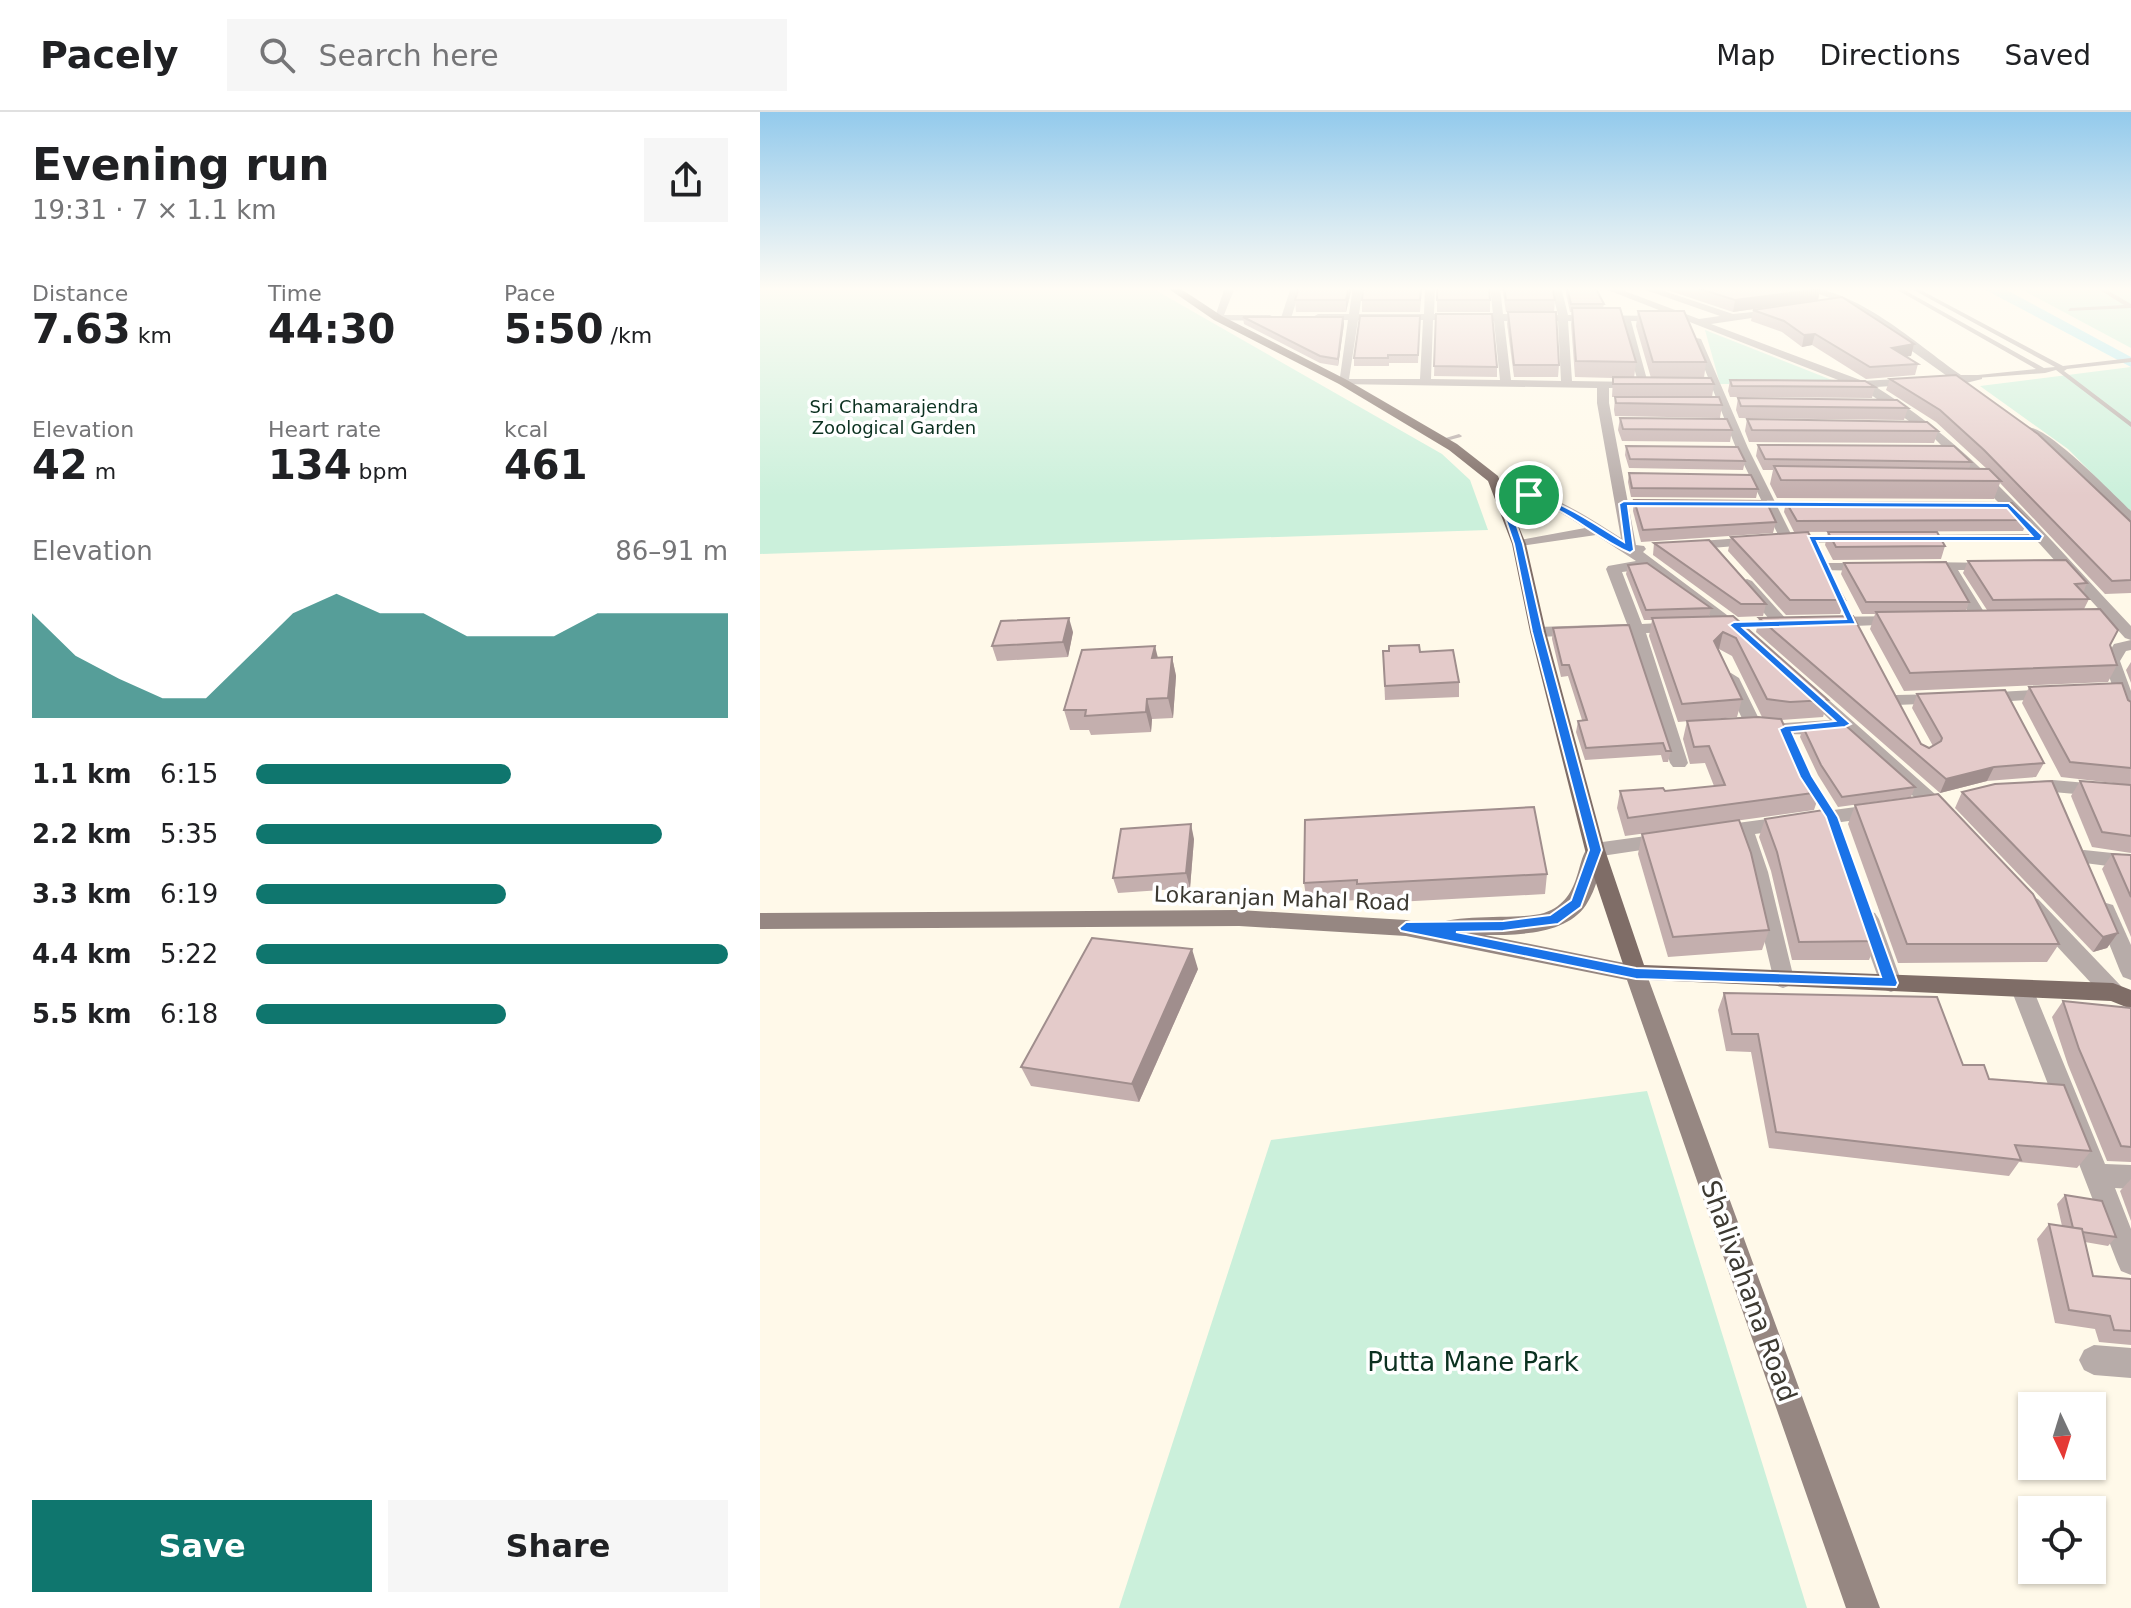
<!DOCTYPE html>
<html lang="en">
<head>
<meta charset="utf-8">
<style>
	:root { --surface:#fff; --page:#f6f6f6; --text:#202124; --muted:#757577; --line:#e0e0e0; --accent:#0f766e }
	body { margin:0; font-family:"DejaVu Sans",sans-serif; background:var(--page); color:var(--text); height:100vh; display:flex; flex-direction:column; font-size:30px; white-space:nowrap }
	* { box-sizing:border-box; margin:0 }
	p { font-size:26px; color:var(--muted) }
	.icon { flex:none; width:44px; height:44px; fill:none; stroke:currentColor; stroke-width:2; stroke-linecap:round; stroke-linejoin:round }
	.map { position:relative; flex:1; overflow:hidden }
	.panel { display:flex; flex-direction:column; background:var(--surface); width:760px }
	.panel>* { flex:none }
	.needle { width:52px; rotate:176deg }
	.controls { position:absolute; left:1258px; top:1280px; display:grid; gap:16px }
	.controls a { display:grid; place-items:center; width:88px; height:88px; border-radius:0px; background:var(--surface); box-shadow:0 2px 6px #0004; font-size:40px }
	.pin { position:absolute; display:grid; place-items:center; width:68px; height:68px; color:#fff; margin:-34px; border:4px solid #fff; border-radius:50%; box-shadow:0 2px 8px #0007 }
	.round { display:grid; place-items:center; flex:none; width:84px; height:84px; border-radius:0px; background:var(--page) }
	.summary { display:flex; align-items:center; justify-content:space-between; height:136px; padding:0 32px }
	h1 { font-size:44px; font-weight:700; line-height:60px }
	.metrics { display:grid; grid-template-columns:repeat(3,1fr); gap:12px; height:136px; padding:8px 32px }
	.metrics div { display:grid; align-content:center }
	.metrics b { font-size:40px; font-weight:700 }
	.metrics small { font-size:22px; font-weight:400 }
	.metrics p { font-size:22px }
	.chart { height:224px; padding:16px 32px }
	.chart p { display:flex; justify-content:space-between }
	.chart svg { width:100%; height:144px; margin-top:8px; fill:var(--accent); opacity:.7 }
	.action { display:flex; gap:16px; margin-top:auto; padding:16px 32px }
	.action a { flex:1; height:92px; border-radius:0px; background:var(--accent); color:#fff; font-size:32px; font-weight:700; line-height:92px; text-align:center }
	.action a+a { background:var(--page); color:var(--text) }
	ul { padding:0 32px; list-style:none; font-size:26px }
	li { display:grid; grid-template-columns:128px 96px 1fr; align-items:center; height:60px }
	li i { height:20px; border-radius:10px; background:var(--accent) }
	header { display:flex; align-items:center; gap:48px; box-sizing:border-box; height:112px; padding:0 40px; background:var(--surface); border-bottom:2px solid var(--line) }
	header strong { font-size:38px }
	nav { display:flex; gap:44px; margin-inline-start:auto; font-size:28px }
	.search { width:560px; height:72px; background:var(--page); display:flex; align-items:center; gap:20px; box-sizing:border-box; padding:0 28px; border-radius:0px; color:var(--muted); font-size:30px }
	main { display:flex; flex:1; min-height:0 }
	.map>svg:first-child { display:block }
</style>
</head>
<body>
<header>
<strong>Pacely</strong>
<div class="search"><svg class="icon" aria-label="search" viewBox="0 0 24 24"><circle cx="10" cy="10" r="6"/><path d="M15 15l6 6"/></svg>Search here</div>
<nav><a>Map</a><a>Directions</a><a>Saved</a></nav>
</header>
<main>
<section class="panel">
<div class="summary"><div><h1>Evening run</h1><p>19:31 · 7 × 1.1 km</p></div><a class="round"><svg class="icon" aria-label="share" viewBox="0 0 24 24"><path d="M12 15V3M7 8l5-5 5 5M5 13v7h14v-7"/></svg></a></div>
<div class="metrics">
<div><p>Distance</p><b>7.63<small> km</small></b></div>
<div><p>Time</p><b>44:30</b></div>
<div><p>Pace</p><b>5:50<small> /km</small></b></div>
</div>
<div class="metrics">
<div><p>Elevation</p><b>42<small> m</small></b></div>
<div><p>Heart rate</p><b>134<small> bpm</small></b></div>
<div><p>kcal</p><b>461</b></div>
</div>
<div class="chart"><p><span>Elevation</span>86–91 m</p>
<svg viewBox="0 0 160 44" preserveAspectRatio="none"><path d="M0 44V12L10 25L20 32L30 38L40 38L50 25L60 12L70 6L80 12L90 12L100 19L110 19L120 19L130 12L140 12L150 12L160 12V44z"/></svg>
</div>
<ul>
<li><b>1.1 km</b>6:15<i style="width:54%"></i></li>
<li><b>2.2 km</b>5:35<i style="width:86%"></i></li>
<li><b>3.3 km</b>6:19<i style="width:53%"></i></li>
<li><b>4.4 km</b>5:22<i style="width:100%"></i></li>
<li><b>5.5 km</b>6:18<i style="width:53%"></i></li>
</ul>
<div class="action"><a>Save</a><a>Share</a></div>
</section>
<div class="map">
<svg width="1371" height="1496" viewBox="0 0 1371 1496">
	<rect width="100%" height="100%" fill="#fff9e9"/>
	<g fill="#cbf0db">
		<path d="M0 175H390L682 342 710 368 728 418 0 442Z"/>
		<path d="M1257 175H1371V236Z"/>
		<path d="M945 218 1082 272H960Z"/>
		<path d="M1371 255V401L1308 337 1220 274Z"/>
		<path d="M887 979 1047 1496H359L511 1028Z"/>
	</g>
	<path fill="#b3eaf2" d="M1220 175H1241L1371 245V255Z"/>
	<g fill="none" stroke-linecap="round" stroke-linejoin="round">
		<g fill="#b7aca9" fill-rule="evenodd">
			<path d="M1132 175H1139L1284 256 1295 255 1148 175H1155L1303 254 1371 246V250L1307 257 1304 259 1371 310V315L1296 258 1285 261 1216 266V264L1218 263 1276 257Z"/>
			<path d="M1335 175H1342L1371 192V196L1308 199 1310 196 1364 193Z"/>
			<path d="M699 322 702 324 701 325 682 330 679 328Z"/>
		</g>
		<g fill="#b7aca9" fill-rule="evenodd">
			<path d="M465 175H475L464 203H510L515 206 510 209 454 208Z"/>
			<path d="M531 175H541L531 206 526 209 521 206Z"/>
			<path d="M593 175H603L599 202H664L665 175H675L674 202H733L730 175H740L743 202 798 203 791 175H801L808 203 906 204 907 206 902 209H871L889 275 849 276V291L876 433 884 434 886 437 883 440 991 521 989 524H977L886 457 862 460 882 512 917 510 925 515 917 520 886 521 928 651 925 655H913L910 651 870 521 778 525 770 520 778 515 867 512 846 457 848 454 876 449 836 423 754 435V429L825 416C808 405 792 394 772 389 760 385 745 389 734 382 764 360 835 410 861 426L837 291V276L579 272 588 208H558L553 205 558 202H589ZM598 208H663L660 267H589ZM673 208 734 209 740 268 671 267ZM744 209H798L801 269 751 268ZM808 209H861L878 270 812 269Z"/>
			<path d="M840 175H854L939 207 960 204 877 175H892L973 202 1023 197V201L1019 202 951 212 1103 269 1187 264 1086 192 1040 175C1096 175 1156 232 1201 263H1222V267L1202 272 1196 270 1116 275C1217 337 1290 429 1371 514V528L1365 526 1278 430H1150L1148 427 1155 423 1270 422 1175 327 1101 276H1083L1081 274 1086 271Z"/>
			<path d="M932 225 941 227 988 336 1032 424 1095 423 1102 427 1100 430 1022 431 976 336Z"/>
			<path d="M1266 315C1287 313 1353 382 1371 399V411L1295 342 1266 321Z"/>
			<path d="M995 425 1002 429 1000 432 927 438 920 434 927 430Z"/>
			<path d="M1161 450 1238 451 1240 454 1233 458H1198L1229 508 1227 511H1215L1183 458 1156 457 1154 454Z"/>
			<path d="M1065 451H1109L1116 455 1109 459 1060 458 1058 455Z"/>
			<path d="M987 467 992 469 1027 508V514H1015L982 475V469Z"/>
			<path d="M1137 504 1145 509 1143 512 1069 515 1061 510 1069 505Z"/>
			<path d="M1371 528V538L1366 539 1360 549 1371 579V608L1362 603 1344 549 1354 532Z"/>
			<path d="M971 561 979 566 1000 609 1025 611 1070 608 1038 577 1046 572 1052 573 1193 698 1196 703 1193 708H1179L1077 614C1058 627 1009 622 987 617L963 566Z"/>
			<path d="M1292 577 1298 578 1301 582 1298 586 1220 591 1211 586 1220 581Z"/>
			<path d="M1180 582 1186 583 1189 587 1186 591 1136 593 1127 588 1136 583Z"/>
			<path d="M1293 668 1371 675V687L1293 680 1267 682 1258 676 1267 670Z"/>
			<path d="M1118 692 1125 694 1128 699 1125 704 995 722 1008 760 1034 867 1031 873 1023 876 1015 873 988 760 976 725 955 728 945 721 955 714Z"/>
			<path d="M908 721 915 723 918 728 915 733 835 745 825 738 835 731Z"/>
			<path d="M1324 738 1371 743V757L1317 750 1314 745 1317 740Z"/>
			<path d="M1271 785 1278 787 1361 874 1364 880 1361 886 1353 889 1345 886 1264 799 1261 793 1264 787Z"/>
			<path d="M1346 791 1353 793 1371 833V868L1363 865 1360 859 1336 799 1339 793Z"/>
			<path d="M1108 799 1115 801 1119 807 1142 871 1139 877 1131 880 1123 877 1120 871 1097 807 1101 801Z"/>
			<path d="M1262 868 1270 871 1273 877 1345 1052 1371 1053V1077L1355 1076 1371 1117V1163L1361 1159 1357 1150 1251 877 1254 871Z"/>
			<path d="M1334 1233 1371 1236V1266L1334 1263 1324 1258 1319 1248 1324 1238Z"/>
		</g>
		<path fill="#968782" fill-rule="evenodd" d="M835 731 845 738C840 757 837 776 826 793 806 823 757 823 725 823L884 855 1120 1496H1086L867 868 646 824 479 814 0 817V801L479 798 646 808 676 814C686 801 762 808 784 801 827 787 813 737 835 731Z"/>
		<path fill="#7f6d67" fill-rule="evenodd" d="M406 175H418L462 204 587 268 697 332 738 364 766 432 786 520 845 738 884 853 1353 871 1371 878V897L1351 889 868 867 825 738 770 520 752 432 728 369 689 338 579 272 454 208Z"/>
	</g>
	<g fill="#c4afae">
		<path d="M425 175H461L459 178H431Z"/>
		<path d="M592 175 586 200H536L535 188Z"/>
		<path d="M662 175 660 200H602V188Z"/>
		<path d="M677 175 730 188V200H677Z"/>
		<path d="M742 175H792L795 188 794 200H746Z"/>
		<path d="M806 175 844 192 843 196 876 250 874 266H891L876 214 878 199 946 250 944 266 954 272 952 285H852L853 266 815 265 811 212 812 200H810L806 182Z"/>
		<path d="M898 175H1054L1060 177 1058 188 973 200Z"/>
		<path d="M993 198 1154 232 1151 244H1147L1158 252 1155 263 1106 267 1052 233 1042 235 1022 220 991 209Z"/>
		<path d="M748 200 799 253 798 265H754L747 212Z"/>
		<path d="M676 202 737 255V265L674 264Z"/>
		<path d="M660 204 658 251H629V254H594V246Z"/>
		<path d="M483 205H583L584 212 578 254 560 251 484 212Z"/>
		<path d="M1130 267 1371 410V481L1345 482 1240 371 1234 387 1017 386 1010 372 1013 358H1003L996 344 998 333 1211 350 1209 357H1227L1176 310 1126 278Z"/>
		<path d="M970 268 1115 275 1112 286 970 285 968 279Z"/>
		<path d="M855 285 962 293 960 306 855 304 854 298Z"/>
		<path d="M978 286 1148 296 1144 308 979 306 976 298Z"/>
		<path d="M860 306 972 318 970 330 862 329 858 318Z"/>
		<path d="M987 307 1178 319 1174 331 989 330 985 319Z"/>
		<path d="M866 334 985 349 983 358 869 356 865 343Z"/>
		<path d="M869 361 998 377 996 386 871 385 868 370Z"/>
		<path d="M874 388 1016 410 1013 421 881 430 873 399Z"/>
		<path d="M1026 390 1268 408 1263 419 1034 420 1024 400Z"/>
		<path d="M1068 420 1185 434 1181 447 1073 448 1065 433Z"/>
		<path d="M971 425 1085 488 1080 502 1026 503 968 439Z"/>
		<path d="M894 431 1006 492 1003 504 978 505 893 443Z"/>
		<path d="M1208 449 1327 471 1323 481 1329 487 1324 497 1350 533 1357 553 1348 570 1144 579 1110 517 1115 502H1102L1081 462 1084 451 1209 490 1206 499 1227 498 1203 461Z"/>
		<path d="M868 453 951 496 949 504 1068 588 1063 605 1021 608 1040 649 1060 680 1054 698 865 724 857 696 860 679H905L954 674 945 651 930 652 923 627 927 609 1002 605 972 544 959 537V538L982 587 977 605 918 610 889 524 892 508H884L866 462Z"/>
		<path d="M999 506 1161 632 1169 636 1173 634 1152 596 1157 582 1284 651 1276 665 1227 669 1180 681 996 520Z"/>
		<path d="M793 516 911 639 908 650H903L901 643 825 648 816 620 818 609 822 608 808 564 801 565 792 527Z"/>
		<path d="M313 520 308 545 237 549 232 534Z"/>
		<path d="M623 539 660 540 699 570V585L625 588Z"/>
		<path d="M412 545 416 564 413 606 392 607 391 620 331 623 329 618H310L304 598 398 546Z"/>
		<path d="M1371 550V571L1366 558Z"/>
		<path d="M1269 575 1368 588 1371 590V673L1301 665 1262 591Z"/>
		<path d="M1043 615 1155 675 1151 685 1078 695 1058 663 1040 625Z"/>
		<path d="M1320 669 1371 673V741L1332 735 1311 684Z"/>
		<path d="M1202 680 1358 821 1347 836 1333 840 1195 696Z"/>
		<path d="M1095 693 1299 832 1287 850 1138 851 1088 712Z"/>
		<path d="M1005 707 1117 829 1109 848H1032L1011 759 999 725Z"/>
		<path d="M545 708 787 762 785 782 599 792 598 788 547 791 544 771Z"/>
		<path d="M882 722 1009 818 1002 838 908 845 878 742Z"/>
		<path d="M434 727 430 776 358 781 353 766Z"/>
		<path d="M1352 742 1371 743V825L1342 757Z"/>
		<path d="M438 857 379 990 271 974 261 955Z"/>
		<path d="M964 881 1203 953 1229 967 1331 1039 1317 1056 1259 1050 1249 1064 1009 1036 991 940 966 939 958 898Z"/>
		<path d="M1303 889 1371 896V1050L1347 1049 1308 953 1292 905Z"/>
		<path d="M1371 1067V1109L1360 1079Z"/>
		<path d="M1305 1083 1356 1125 1348 1134 1325 1130 1333 1164 1371 1167V1233L1339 1230 1335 1217 1295 1211 1277 1127 1289 1112 1302 1114 1297 1092Z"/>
	</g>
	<g fill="#a08e8d">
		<path d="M589 175H592L586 200V188Z"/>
		<path d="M1060 177 1058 188 973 200 975 188Z"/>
		<path d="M583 205 584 212 578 254V247Z"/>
		<path d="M1055 222 1052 233 1042 235 1044 223Z"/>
		<path d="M1154 232 1151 244 1129 247 1132 236Z"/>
		<path d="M309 506 313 520 308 545 303 530Z"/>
		<path d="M963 520 959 537 950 546 954 529Z"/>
		<path d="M395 534 400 554 392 546Z"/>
		<path d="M412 545 416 564 413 606 408 586Z"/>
		<path d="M387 587 392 607 391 620 386 600Z"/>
		<path d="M1234 655 1227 669 1180 681 1186 667Z"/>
		<path d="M431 712 434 727 430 776 426 761Z"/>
		<path d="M1358 821 1347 836 1333 840 1343 825Z"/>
		<path d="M432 837 438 857 379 990 372 972Z"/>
	</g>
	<g fill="#e4cbca" stroke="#a08e8d" stroke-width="2">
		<path d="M539 175H589L586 188H535Z"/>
		<path d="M603 175H661L660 188H602Z"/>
		<path d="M677 175H729L730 188H677Z"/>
		<path d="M744 175H792L795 188H746Z"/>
		<path d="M807 175H835L844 192H811Z"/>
		<path d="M934 175H1054L1060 177 975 188Z"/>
		<path d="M1082 185 1154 232 1132 236 1158 252 1110 255 1055 222 1044 223 1024 209 993 198Z"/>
		<path d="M812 196H860L876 250 816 249Z"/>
		<path d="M878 199H924L946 250H893Z"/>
		<path d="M748 200H796L799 253H754Z"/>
		<path d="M676 202H732L737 255 674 254Z"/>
		<path d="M600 204H660L658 243H628V246H594Z"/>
		<path d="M483 205H583L578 247 560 244Z"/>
		<path d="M1196 263 1278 322 1371 410V468L1352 469 1224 338 1180 298 1130 267Z"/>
		<path d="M853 265 951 266 954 272H853Z"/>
		<path d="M970 268 1105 269 1115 275 972 274Z"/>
		<path d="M855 285H959L962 293 856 291Z"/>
		<path d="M978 286 1137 288 1148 296 981 294Z"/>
		<path d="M860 306 967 307 972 318 863 317Z"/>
		<path d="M987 307 1167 310 1178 319 992 318Z"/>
		<path d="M998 333 1194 334 1211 350 1005 347Z"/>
		<path d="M866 334 978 335 985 349 870 347Z"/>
		<path d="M1014 354 1229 357 1241 369 1021 368Z"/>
		<path d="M869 361 991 363 998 377 872 376Z"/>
		<path d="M874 388 1006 389 1016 410 883 418Z"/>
		<path d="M1026 390 1252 391 1268 408 1037 409Z"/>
		<path d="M1048 420 1085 488H1030L971 425Z"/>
		<path d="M1068 420H1177L1185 434 1076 435Z"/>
		<path d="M949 428 1006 492H981L894 431Z"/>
		<path d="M1306 448 1327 471 1315 472 1329 487 1233 488 1208 449Z"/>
		<path d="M1186 450 1209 490H1106L1084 451Z"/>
		<path d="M887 451 951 496 886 498 868 453Z"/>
		<path d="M1340 497 1358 518 1350 533 1357 553 1150 561 1116 500Z"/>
		<path d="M973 504 1068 588 1030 590 1007 587 976 526 963 520 954 529 982 587 922 592 892 506Z"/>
		<path d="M1093 504 1161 632 1169 636 1181 629 1182 626 1157 582 1245 578 1284 651 1234 655 1186 667 999 506Z"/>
		<path d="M309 506 303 530 232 534 241 509Z"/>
		<path d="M869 513 911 639H906L903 631 826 636 818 609 827 608 809 553H802L793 516Z"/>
		<path d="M659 533 660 540 693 538 699 570 625 574 623 539H629V534Z"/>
		<path d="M395 534 392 546 412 545 408 586 387 587 386 600 325 604 326 598H304L322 538Z"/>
		<path d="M1362 571 1368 588 1371 590V656L1310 650 1269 575Z"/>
		<path d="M998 605 1021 607 1040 649 1060 680 868 706 860 679 903 676 905 679 965 673 949 634 934 635 927 609Z"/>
		<path d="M1084 612 1155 675 1082 685 1061 653 1043 615Z"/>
		<path d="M1292 669 1358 821 1343 825 1202 680 1235 672Z"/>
		<path d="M1320 669 1371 673V724L1342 720Z"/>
		<path d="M1178 682 1273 782 1299 832H1147L1095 693Z"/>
		<path d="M774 695 787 762 597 772V768L544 771 545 708Z"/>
		<path d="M1070 697 1117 829 1039 830 1017 740 1005 707Z"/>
		<path d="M979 708 991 741 1009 818 913 825 882 722Z"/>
		<path d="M431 712 426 761 353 766 361 717Z"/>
		<path d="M1352 742 1371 743V785Z"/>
		<path d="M332 826 432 837 372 972 261 955Z"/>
		<path d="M964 881 1177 885 1203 953H1224L1229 967 1304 973 1331 1039 1255 1033 1261 1048 1016 1020 998 922H972Z"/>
		<path d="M1303 889 1371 896V1035L1361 1034 1319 937Z"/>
		<path d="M1305 1083 1342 1089 1356 1125 1322 1120V1117L1313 1116Z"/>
		<path d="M1289 1112 1322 1117 1333 1164 1371 1167V1219L1354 1218 1350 1204 1309 1198Z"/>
	</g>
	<linearGradient id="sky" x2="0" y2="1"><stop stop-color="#93caec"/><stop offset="0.46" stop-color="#fffcf5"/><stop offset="1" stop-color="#fffcf5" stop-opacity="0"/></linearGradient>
	<rect width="1371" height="384" fill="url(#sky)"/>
	<path fill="#1a73e8" stroke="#fff" stroke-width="2" fill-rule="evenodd" d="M741 379C793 381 822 404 864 430L859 392 864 389 1249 391 1283 424 1280 429H1057L1096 512 983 516 1091 612 1085 615 1032 620 1052 664 1078 705 1138 871 1136 875 876 867 641 819 639 816 646 810 743 809 790 803 811 788 829 738 772 520 754 432 737 382ZM747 385C801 386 824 421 870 441L874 438 868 394 1247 396 1272 424H1048L1086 507 974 510 969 513 1075 609 1025 614 1019 617 1040 665 1066 705 1121 865 876 856 696 820 743 819 798 812 821 795 842 738 783 520 763 432Z"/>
	<g text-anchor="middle" stroke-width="7" stroke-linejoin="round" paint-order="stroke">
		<g font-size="18" fill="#0b3120" stroke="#fff">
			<text x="134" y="301">Sri Chamarajendra<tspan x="134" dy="21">Zoological Garden</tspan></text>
		</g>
		<g font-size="22" fill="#3d3a32" stroke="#fff">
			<text transform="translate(522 786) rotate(2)" y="8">Lokaranjan Mahal Road</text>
		</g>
		<g font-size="26" fill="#3d3a32" stroke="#fff">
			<text transform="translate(989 1179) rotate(70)" y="9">Shalivahana Road</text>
		</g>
		<g font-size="26" fill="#0b3120" stroke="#fff">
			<text x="713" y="1259">Putta Mane Park</text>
		</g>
	</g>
</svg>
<div class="controls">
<a><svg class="needle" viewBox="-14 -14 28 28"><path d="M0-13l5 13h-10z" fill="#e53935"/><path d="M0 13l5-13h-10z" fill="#757577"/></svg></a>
<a><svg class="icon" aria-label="locate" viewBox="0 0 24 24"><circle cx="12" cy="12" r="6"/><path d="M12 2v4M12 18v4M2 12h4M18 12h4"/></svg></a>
</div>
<div class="pin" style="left:769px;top:383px;background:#1e9e55"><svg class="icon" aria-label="arrive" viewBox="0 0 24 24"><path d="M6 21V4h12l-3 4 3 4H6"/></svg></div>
</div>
</main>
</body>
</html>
